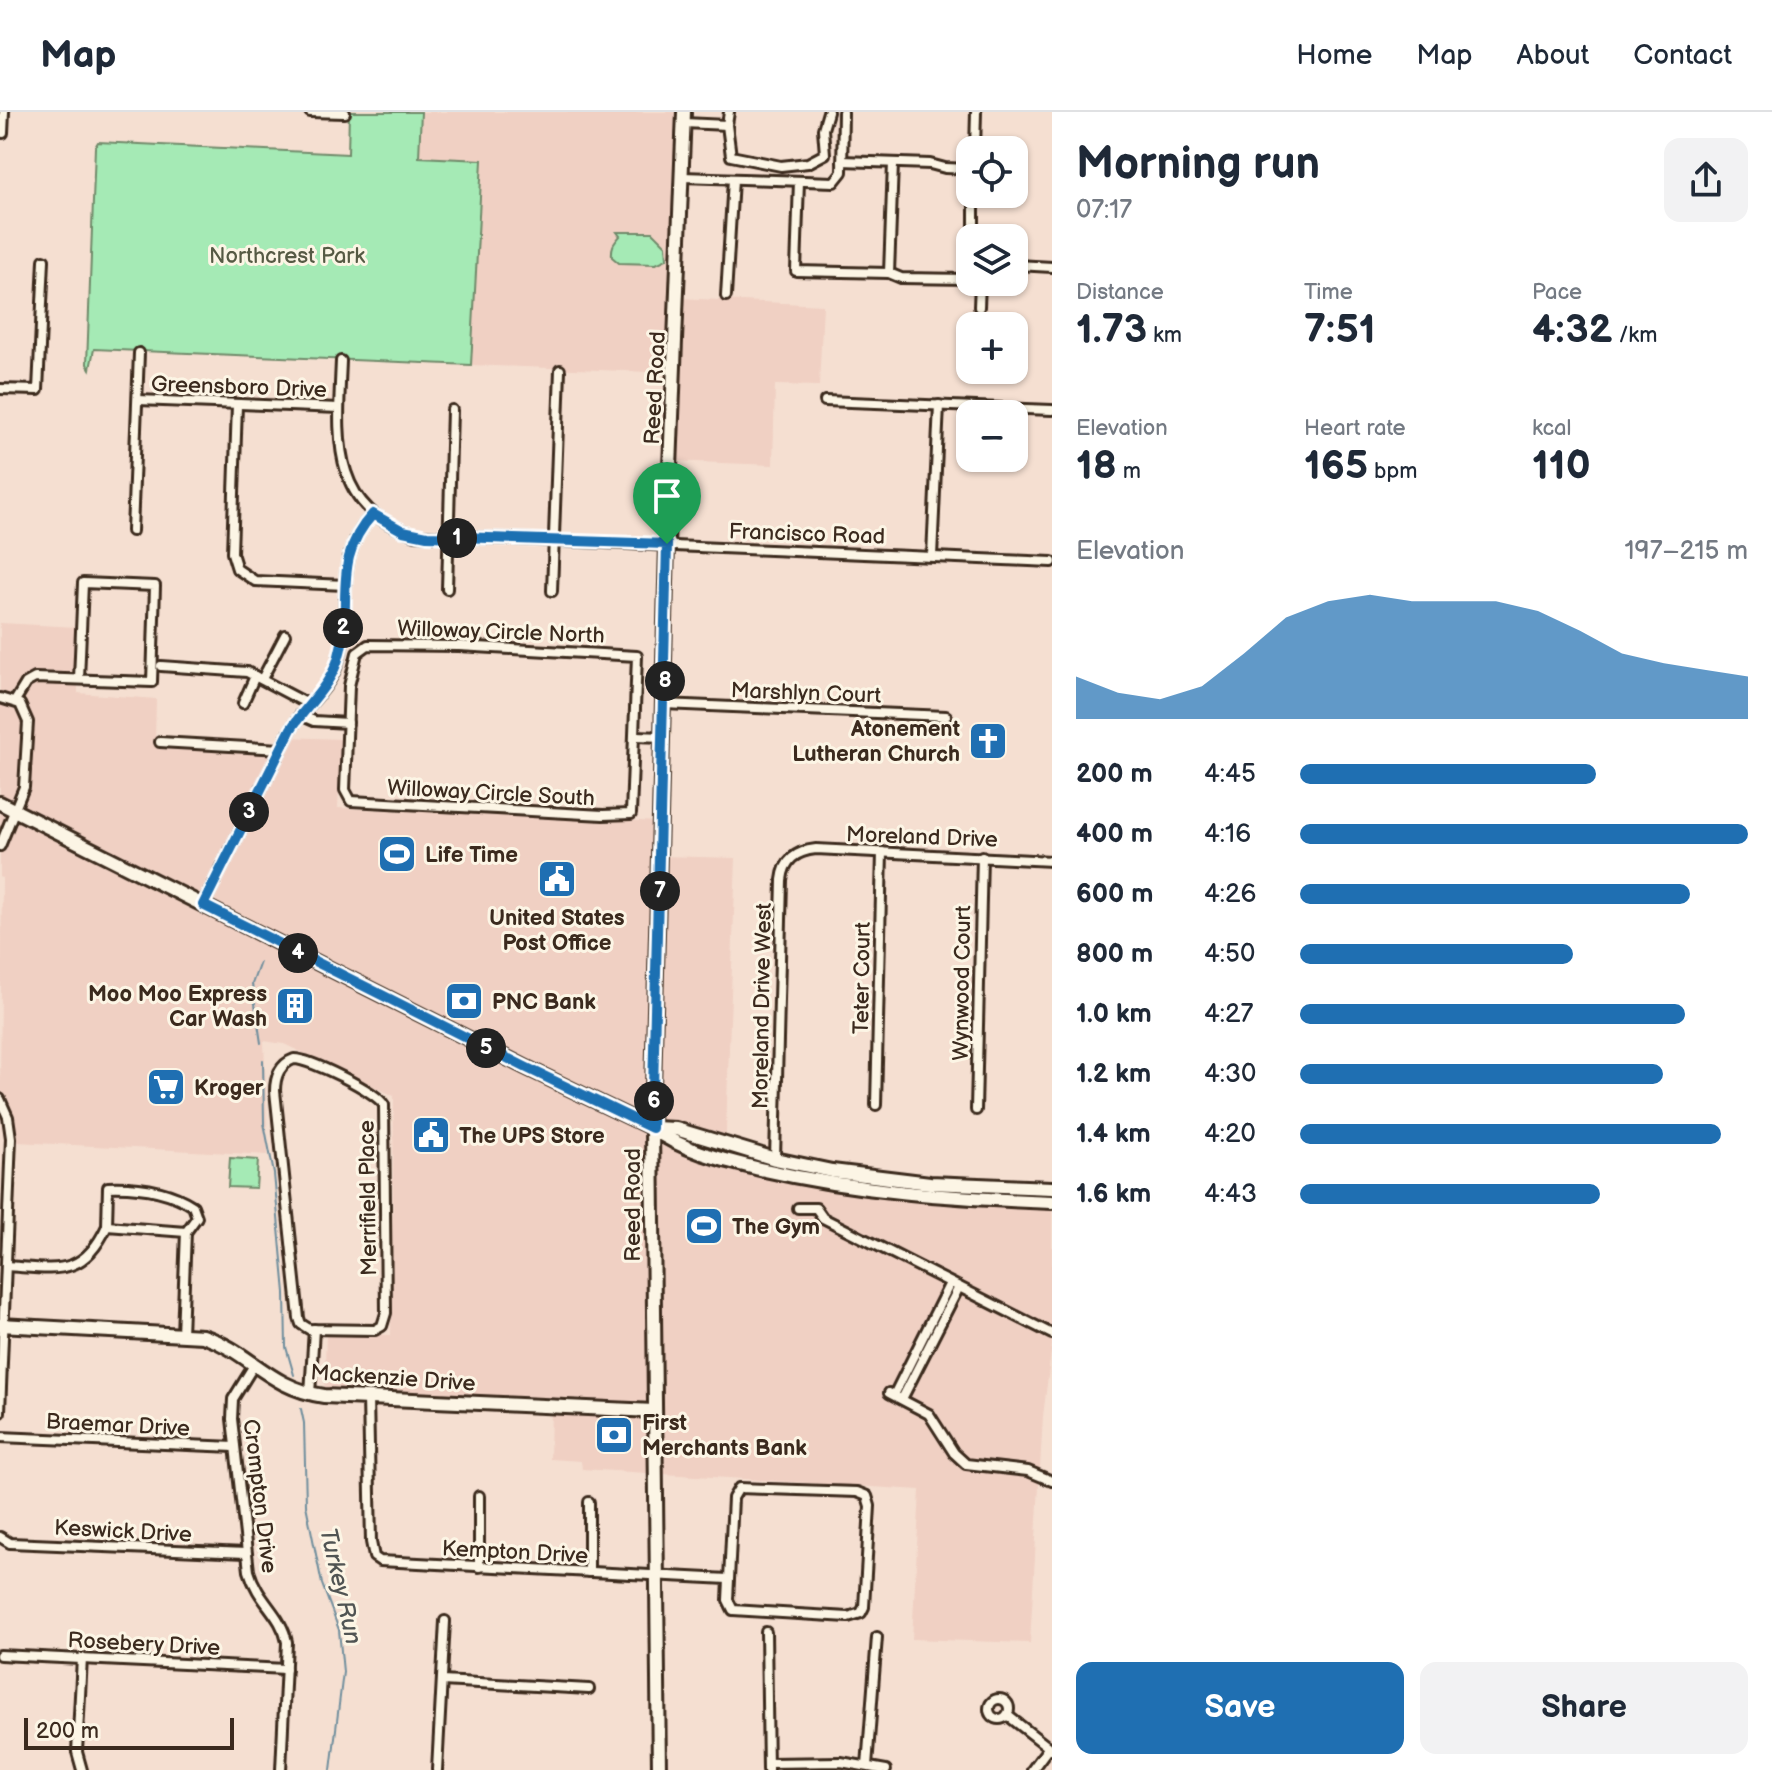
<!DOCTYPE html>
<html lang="en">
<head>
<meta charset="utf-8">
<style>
	:root { --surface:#fff; --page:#f2f2f3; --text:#1f2937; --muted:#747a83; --line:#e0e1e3; --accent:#1f6fb2 }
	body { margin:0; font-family:"Balsamiq Sans",sans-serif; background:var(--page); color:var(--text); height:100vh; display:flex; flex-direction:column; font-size:30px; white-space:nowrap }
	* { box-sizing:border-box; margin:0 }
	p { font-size:26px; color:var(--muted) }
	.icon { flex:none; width:44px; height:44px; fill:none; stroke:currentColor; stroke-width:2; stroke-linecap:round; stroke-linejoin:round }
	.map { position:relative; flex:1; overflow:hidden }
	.details { display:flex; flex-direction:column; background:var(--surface); width:720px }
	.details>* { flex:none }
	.tools { position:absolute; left:956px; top:24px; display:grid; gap:16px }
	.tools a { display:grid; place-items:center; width:72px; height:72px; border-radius:16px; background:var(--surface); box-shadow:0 2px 6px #0004; font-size:40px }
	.scale { position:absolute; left:24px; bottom:20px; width:210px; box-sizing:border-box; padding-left:8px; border:4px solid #3b2a1e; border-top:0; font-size:22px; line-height:28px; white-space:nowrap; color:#3b2a1e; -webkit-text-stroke:6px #fcf5e5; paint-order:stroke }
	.pin { position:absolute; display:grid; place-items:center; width:68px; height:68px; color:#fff; margin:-82px -34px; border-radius:50% 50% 50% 0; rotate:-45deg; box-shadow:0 0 8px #0007 }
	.pin .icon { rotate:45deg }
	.km { position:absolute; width:40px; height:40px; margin:-20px; border-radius:50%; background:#222; color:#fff; font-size:22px; line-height:40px; text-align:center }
	.round { display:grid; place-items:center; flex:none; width:84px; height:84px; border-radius:16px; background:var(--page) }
	.overview { display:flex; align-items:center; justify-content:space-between; height:136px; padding:0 24px }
	h1 { font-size:44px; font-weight:700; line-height:60px }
	.stats { display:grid; grid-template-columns:repeat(3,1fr); gap:12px; height:136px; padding:8px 24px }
	.stats div { display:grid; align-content:center }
	.stats b { font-size:40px; font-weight:700 }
	.stats small { font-size:22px; font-weight:400 }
	.stats p { font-size:22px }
	.chart { height:224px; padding:16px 24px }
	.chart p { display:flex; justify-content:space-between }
	.chart svg { width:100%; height:144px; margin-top:8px; fill:var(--accent); opacity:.7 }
	.action { display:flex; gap:16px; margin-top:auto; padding:16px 24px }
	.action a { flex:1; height:92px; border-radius:16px; background:var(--accent); color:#fff; font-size:32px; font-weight:700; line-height:92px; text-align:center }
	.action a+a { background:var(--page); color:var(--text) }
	ul { padding:0 24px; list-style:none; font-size:26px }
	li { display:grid; grid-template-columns:128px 96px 1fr; align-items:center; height:60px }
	li i { height:20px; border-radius:10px; background:var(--accent) }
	header { display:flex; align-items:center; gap:48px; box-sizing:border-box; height:112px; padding:0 40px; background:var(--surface); border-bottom:2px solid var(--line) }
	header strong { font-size:38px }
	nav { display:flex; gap:44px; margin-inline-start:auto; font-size:28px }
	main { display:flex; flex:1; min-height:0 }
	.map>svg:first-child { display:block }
</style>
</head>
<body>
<header>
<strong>Map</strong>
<nav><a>Home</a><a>Map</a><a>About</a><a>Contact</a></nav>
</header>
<main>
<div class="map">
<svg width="1052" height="1658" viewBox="0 0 1052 1658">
	<rect width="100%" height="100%" fill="#f5dfd1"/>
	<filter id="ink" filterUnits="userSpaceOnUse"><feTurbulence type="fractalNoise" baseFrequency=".0125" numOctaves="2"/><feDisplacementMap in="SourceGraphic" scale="16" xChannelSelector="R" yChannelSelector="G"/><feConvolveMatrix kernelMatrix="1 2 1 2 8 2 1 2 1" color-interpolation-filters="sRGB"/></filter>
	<g filter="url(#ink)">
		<g fill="#f0d0c3">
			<path d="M421 0H684L678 186 823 193 819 274 775 273 773 353 671 349 675 261 471 253 482 49 419 46Z"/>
			<path d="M0 511 78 515V581L156 587 155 630 280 637 287 625 341 627 338 696 662 710 661 744 736 746 725 1045 801 1067 945 1078 1052 1083V1232L1043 1304 1030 1531 912 1527 920 1378 582 1357 581 1349 550 1347 551 1295 324 1284 326 1221 391 1223 394 984 284 932 264 929 268 1043 16 1030 12 1003 0 977 2 766 0 765V701L203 803 259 692 254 691 203 793 0 691Z"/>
		</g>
		<g fill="#a5eab5" stroke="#708a6a" stroke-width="2">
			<path d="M349 0H421L419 45 482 48 471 253 94 237 90 257 87 252 95 35 98 30 348 42Z"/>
			<path d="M617 120H653L666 133 667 147 656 152 619 151 612 145C611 134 614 131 620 124Z"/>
			<path d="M230 1046 258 1048 256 1076 228 1075Z"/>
		</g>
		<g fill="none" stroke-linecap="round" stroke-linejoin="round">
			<g stroke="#6f8e9d" stroke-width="2">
				<path d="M260 850 252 872 261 931"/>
				<path d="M263 948 264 1011 274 1062 285 1181 286 1235 294 1263"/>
				<path d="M301 1297 304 1311 306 1393 322 1472 339 1518 343 1560 331 1658"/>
			</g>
			<g stroke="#3b2a1e" stroke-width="14">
				<g id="street">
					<path d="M310 0 345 1"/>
					<path d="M729 0 727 13 731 44 781 54 808 51 825 42 823 17 828 0"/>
					<path d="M684 11 727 13"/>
					<path d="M3 21 4 0"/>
					<path d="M975 38 976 0"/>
					<path d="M842 49 930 52 945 56 970 57"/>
					<path d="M682 65 834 70 842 60 843 0"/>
					<path d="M799 69 796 159 889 161 901 166 970 167"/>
					<path d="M974 126V82"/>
					<path d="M1017 153 1052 155"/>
					<path d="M889 161 893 51"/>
					<path d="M726 184 733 67"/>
					<path d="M979 195 980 170"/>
					<path d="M341 249C338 323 328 397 416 423L1052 450"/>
					<path d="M0 277 38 278 44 148"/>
					<path d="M138 288 339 296"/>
					<path d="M825 289 1052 298"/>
					<path d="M237 293 232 441 237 457 255 469 345 473"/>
					<path d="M132 419 139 241"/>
					<path d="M932 444 939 293"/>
					<path d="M447 477 452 298"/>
					<path d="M552 479 560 258"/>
					<path d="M368 533 459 534 637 544 631 702 603 703 351 689 345 678 349 574 357 541Z"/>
					<path d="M161 554 247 560 308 592"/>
					<path d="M262 567 285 523"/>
					<path d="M0 586 20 592 28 610 24 675 0 734"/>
					<path d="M15 589 26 571 35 566 152 570 155 474 83 471 79 567"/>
					<path d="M243 591 255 564"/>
					<path d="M664 592 946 604"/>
					<path d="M300 603 314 609 348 611"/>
					<path d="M636 624 663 625"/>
					<path d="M160 630 281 637"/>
					<path d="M203 793 291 617C304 596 327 579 336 556 356 502 328 449 373 402"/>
					<path d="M294 947C310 947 376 979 384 993L386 1201 382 1214 375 1218 309 1217 301 1212 299 1206 275 979C275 965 280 952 294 947Z"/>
					<path d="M0 987 8 1005 11 1026 0 1300"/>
					<path d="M876 993 882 740"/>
					<path d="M976 998 982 744"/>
					<path d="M775 1047 782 768C784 748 796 739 816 737L1052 749"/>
					<path d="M798 1096H816L823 1106 1052 1222"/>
					<path d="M107 1114 108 1075C137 1074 168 1078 193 1094L197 1105 186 1120"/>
					<path d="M6 1154C56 1157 83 1166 107 1114L186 1120 182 1222"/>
					<path d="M254 1253 233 1287 232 1307 249 1459C258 1490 281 1501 287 1530L281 1658"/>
					<path d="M889 1281 929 1302 954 1341 966 1352 1028 1359 1052 1369"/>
					<path d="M310 1282 314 1217"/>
					<path d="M894 1283 950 1171"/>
					<path d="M368 1286 371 1430 374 1445 380 1449 728 1467"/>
					<path d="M902 1287 959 1175"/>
					<path d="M0 1325 235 1335"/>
					<path d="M739 1376 857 1380 867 1384 870 1394 864 1495 861 1501 848 1505 733 1498 728 1488 733 1386Z"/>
					<path d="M589 1390V1460"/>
					<path d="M0 1425 10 1431 246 1441"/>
					<path d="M479 1455V1384"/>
					<path d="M766 1520 768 1658"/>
					<path d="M0 1543 286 1557"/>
					<path d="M442 1569 589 1577"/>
					<circle cx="999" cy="1597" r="10"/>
					<path d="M1007 1603 1052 1638"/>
					<path d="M768 1651 841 1650 886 1658"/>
					<path d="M867 1654 877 1525"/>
					<path d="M82 1658 77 1640 82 1546"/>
					<path d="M437 1658 445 1509"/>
					<path d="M1032 1658 1049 1635"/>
				</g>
			</g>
			<g stroke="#3b2a1e" stroke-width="18">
				<g id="secondary">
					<path d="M0 691 525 955 652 1016C683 1039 723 1048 760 1057 860 1080 950 1086 1052 1090"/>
					<path d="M654 1016 676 1017 775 1047 832 1059 930 1071 1052 1076"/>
					<path d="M0 1213 203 1224C251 1240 268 1276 324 1284L654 1299"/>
					<path d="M659 1658 652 1016 667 432 684 0"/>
				</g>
			</g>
			<use href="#street" stroke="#fcf5e5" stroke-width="8"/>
			<use href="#secondary" stroke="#fcf5e5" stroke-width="12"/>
		</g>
	</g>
	<g fill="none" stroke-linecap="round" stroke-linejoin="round" filter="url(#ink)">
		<g stroke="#fff" stroke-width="16">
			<path id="route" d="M373 402 403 419 427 424 667 432 652 1016 525 955 203 793 291 617C307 592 331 574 339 544 354 492 330 448 373 402Z"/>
		</g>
		<use href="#route" stroke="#1f6fb2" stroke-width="10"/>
	</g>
	<defs>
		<g id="church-square" transform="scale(2)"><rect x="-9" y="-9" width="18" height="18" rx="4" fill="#1f6fb2" stroke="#fcf5e5"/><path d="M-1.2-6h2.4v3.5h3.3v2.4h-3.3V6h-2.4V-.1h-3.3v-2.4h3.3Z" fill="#fff"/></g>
		<g id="stadium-square" transform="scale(2)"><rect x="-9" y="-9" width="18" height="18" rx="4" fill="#1f6fb2" stroke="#fcf5e5"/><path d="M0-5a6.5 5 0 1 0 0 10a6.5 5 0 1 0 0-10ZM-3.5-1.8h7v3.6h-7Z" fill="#fff"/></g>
		<g id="civic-square" transform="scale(2)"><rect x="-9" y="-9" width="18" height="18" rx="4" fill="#1f6fb2" stroke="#fcf5e5"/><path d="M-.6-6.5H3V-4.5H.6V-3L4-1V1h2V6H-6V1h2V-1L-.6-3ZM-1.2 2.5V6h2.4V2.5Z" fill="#fff"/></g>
		<g id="bank-square" transform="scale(2)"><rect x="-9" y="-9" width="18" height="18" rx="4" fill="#1f6fb2" stroke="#fcf5e5"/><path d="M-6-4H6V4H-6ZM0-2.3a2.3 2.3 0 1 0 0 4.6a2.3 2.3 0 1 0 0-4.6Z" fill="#fff"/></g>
		<g id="building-square" transform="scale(2)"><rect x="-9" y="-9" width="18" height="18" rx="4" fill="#1f6fb2" stroke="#fcf5e5"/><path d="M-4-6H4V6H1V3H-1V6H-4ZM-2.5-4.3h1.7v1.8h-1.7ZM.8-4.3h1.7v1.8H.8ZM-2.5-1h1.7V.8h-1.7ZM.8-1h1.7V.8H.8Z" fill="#fff"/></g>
		<g id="supermarket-square" transform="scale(2)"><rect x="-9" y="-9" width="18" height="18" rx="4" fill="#1f6fb2" stroke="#fcf5e5"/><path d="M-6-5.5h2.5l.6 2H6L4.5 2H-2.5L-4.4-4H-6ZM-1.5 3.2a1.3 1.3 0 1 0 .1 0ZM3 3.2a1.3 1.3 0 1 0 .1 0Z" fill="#fff"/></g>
	</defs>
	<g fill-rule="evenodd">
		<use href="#church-square" x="988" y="629"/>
		<use href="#stadium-square" x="397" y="742"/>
		<use href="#civic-square" x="557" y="767"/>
		<use href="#bank-square" x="464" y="889"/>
		<use href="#building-square" x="295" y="894"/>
		<use href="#supermarket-square" x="166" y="975"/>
		<use href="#civic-square" x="431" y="1023"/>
		<use href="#stadium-square" x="704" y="1114"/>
		<use href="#bank-square" x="614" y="1323"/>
	</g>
	<g text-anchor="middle" stroke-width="6" stroke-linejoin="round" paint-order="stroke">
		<g font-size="22" fill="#565a44" stroke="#fcf5e5">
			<text x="287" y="151">Northcrest Park</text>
		</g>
		<g font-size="22" fill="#3b2a1e" stroke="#fcf5e5">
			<text transform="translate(239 274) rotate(2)" y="8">Greensboro Drive</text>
			<text transform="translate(654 276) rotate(-87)" y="8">Reed Road</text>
			<text transform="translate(807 421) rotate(2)" y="8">Francisco Road</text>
			<text transform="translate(501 519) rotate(2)" y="8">Willoway Circle North</text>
			<text transform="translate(806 580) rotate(2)" y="8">Marshlyn Court</text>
			<text transform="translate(491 680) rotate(3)" y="8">Willoway Circle South</text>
			<text transform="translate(922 724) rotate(2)" y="8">Moreland Drive</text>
			<text transform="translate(861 866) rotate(-89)" y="8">Teter Court</text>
			<text transform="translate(961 871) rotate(-89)" y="8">Wynwood Court</text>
			<text transform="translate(761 894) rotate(-89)" y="8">Moreland Drive West</text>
			<text transform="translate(367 1086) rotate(-91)" y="8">Merrifield Place</text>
			<text transform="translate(632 1093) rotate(-90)" y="8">Reed Road</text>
			<text transform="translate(393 1265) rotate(4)" y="8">Mackenzie Drive</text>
			<text transform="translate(118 1312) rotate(3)" y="8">Braemar Drive</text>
			<text transform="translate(261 1384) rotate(83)" y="8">Crompton Drive</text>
			<text transform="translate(123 1418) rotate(3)" y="8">Keswick Drive</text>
			<text transform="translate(515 1439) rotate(3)" y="8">Kempton Drive</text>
			<text transform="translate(144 1531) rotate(3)" y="8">Rosebery Drive</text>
		</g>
		<g font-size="22" font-weight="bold" fill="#3b2a1e" stroke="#fcf5e5" text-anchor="start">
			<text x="960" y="624" text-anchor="end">Atonement<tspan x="960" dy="25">Lutheran Church</tspan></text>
			<text x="425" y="750">Life Time</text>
			<text x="557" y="813" text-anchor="middle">United States<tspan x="557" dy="25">Post Office</tspan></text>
			<text x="267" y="889" text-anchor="end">Moo Moo Express<tspan x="267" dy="25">Car Wash</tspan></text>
			<text x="492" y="897">PNC Bank</text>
			<text x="194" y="983">Kroger</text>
			<text x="459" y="1031">The UPS Store</text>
			<text x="732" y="1122">The Gym</text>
			<text x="642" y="1318">First<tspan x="642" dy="25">Merchants Bank</tspan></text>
		</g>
		<g font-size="24" font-style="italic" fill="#505453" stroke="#fcf5e5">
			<text transform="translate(341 1474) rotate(77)" y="8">Turkey Run</text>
		</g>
	</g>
</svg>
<div class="tools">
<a><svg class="icon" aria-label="locate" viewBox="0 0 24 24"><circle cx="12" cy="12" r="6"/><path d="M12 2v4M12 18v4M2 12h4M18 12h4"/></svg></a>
<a><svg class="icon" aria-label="layers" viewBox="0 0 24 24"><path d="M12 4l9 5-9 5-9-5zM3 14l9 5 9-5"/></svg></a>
<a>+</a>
<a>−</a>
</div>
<div class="scale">200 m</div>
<div class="pin" style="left:667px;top:432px;background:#1e9e55"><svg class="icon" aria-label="arrive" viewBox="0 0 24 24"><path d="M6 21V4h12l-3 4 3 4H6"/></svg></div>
<b class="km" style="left:457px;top:426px">1</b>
<b class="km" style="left:343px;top:516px">2</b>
<b class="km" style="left:249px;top:700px">3</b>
<b class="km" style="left:298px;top:841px">4</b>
<b class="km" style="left:486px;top:936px">5</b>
<b class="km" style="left:654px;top:989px">6</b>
<b class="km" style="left:660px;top:779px">7</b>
<b class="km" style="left:665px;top:569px">8</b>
</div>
<section class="details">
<div class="overview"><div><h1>Morning run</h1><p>07:17</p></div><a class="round"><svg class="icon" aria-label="share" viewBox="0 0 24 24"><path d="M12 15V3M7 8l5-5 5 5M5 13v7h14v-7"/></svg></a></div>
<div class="stats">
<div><p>Distance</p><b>1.73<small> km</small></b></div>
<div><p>Time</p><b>7:51</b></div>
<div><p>Pace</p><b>4:32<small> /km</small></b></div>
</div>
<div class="stats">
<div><p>Elevation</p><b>18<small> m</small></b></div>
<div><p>Heart rate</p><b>165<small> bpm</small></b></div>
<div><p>kcal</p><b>110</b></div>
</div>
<div class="chart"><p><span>Elevation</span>197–215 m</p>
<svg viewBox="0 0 160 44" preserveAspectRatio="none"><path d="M0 44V31L10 36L20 38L30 34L40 24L50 13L60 8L70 6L80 8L90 8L100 8L110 11L120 17L130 24L140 27L150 29L160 31V44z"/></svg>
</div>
<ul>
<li><b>200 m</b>4:45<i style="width:66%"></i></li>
<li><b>400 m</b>4:16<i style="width:100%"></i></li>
<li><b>600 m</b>4:26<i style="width:87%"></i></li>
<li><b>800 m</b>4:50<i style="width:61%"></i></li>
<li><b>1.0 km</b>4:27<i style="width:86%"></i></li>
<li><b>1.2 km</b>4:30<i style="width:81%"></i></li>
<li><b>1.4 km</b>4:20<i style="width:94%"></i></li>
<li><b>1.6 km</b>4:43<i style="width:67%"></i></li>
</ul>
<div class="action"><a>Save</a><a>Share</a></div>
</section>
</main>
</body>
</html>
